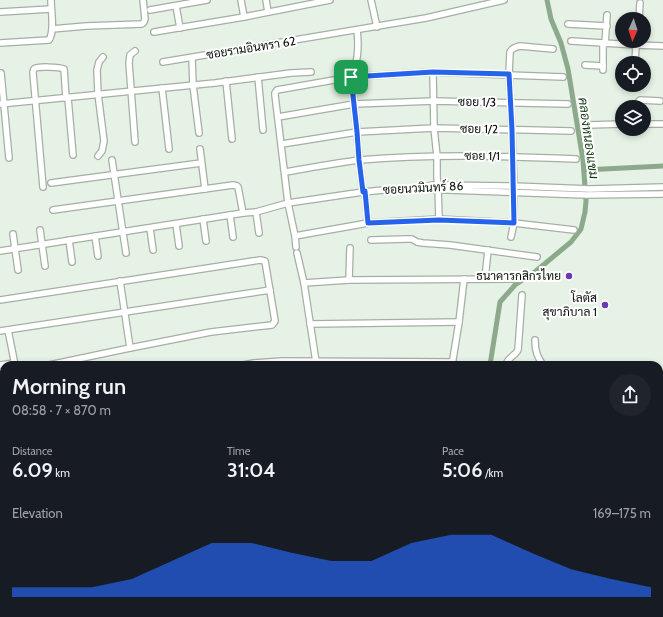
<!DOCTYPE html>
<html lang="en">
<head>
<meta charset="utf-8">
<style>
	:root { --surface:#171b24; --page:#20242c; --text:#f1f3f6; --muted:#9ea1a6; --accent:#2563eb }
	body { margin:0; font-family:Cabin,Sarabun,sans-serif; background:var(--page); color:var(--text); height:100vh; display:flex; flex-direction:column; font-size:15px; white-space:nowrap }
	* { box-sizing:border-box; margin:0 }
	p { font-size:13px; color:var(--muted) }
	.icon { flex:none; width:22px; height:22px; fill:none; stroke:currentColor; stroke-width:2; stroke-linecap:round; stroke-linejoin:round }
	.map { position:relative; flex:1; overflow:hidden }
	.panel { position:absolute; left:0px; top:361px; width:663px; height:256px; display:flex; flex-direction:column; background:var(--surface); border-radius:12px 12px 0 0; box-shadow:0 2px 6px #0003 }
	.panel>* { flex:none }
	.needle { width:26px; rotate:183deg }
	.buttons { position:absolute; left:615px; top:12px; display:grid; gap:8px }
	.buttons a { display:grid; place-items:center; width:36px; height:36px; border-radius:50%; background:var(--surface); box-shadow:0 2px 6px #0003; font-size:20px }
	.pin { position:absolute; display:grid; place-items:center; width:34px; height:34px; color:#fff; margin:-17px; border-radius:8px; box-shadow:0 2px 6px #0006 }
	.round { display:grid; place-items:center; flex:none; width:42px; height:42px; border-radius:21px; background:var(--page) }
	.summary { display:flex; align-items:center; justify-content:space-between; height:68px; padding:0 12px }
	h1 { font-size:22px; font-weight:600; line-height:30px }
	.metrics { display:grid; grid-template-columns:repeat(3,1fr); gap:6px; height:68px; padding:4px 12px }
	.metrics div { display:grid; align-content:center }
	.metrics b { font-size:20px; font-weight:600 }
	.metrics small { font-size:11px; font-weight:400 }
	.metrics p { font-size:11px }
	.chart { height:112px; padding:8px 12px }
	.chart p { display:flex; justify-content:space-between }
	.chart svg { width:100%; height:72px; margin-top:4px; fill:var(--accent); opacity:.7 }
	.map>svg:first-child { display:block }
</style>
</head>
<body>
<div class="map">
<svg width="663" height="617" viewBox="0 0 663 617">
	<rect width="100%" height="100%" fill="#e6f2e5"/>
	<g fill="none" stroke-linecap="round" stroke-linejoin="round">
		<g stroke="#8da98b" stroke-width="5">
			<path d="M584 170 663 166"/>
			<path d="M490 365 500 302 515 285 536 271 571 242 581 229 585 212 586 201 583 160 568 69 561 43 551 19 547 0"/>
			<path d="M454 617V613"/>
		</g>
		<g stroke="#a5afa4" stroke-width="8">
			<g id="minor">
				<path d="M241 0 244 17"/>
				<path d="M266 0 268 12"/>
				<path d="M371 0 377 27"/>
				<path d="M176 6 180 28"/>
				<path d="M150 10 207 0"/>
				<path d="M0 12 51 9"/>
				<path d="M639 19 640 3"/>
				<path d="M568 24 607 26"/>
				<path d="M52 29 86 26 142 24 144 22 145 19 143 0"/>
				<path d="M357 30C359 46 358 63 351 77L357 132 359 160 363 192"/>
				<path d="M154 32 244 17 330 0"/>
				<path d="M571 41 636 45 663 46"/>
				<path d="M0 43 49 40C55 31 51 11 51 0"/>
				<path d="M605 44 607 15"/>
				<path d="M135 51 130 55 129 63 135 142"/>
				<path d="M192 58 193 85 199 133"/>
				<path d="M163 62 426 18 504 0"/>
				<path d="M635 63 636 45"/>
				<path d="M585 65 603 66"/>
				<path d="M603 70V43"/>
				<path d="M433 72 434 128 437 156V178L438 185 439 219"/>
				<path d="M1 73 9 158"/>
				<path d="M258 77 263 130"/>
				<path d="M226 81 232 139"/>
				<path d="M162 88 169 149"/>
				<path d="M68 98 73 155"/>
				<path d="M0 104 215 83 291 73 311 72"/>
				<path d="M636 107 637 103 640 100 660 101"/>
				<path d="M278 117 354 104 434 101 568 104"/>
				<path d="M644 124H663"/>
				<path d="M588 125 622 124"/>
				<path d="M282 144 357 132 434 128 571 131"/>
				<path d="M200 149 205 189"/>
				<path d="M98 156 102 151 104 141 98 94 97 70 99 62 103 57"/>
				<path d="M112 160 126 253"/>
				<path d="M285 172C309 168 335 163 360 160 432 154 504 156 576 159"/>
				<path d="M51 183 201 163"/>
				<path d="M43 187 33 73C33 72 33 70 34 69 37 66 60 67 64 69L66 98"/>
				<path d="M421 189 586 195 663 194"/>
				<path d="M365 191 368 223"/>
				<path d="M53 210 233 185 237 186 238 187 243 213 256 212 288 203 363 192 394 189H417L432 185 513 186 590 189 663 187"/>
				<path d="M256 212 259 233"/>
				<path d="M230 215 233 237"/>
				<path d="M203 219 206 241"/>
				<path d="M176 224 179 246"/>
				<path d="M150 228 153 250"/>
				<path d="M40 230 45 266"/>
				<path d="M13 234 18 270"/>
				<path d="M95 236 98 256"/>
				<path d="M295 236 368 223 439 219 514 223 574 230"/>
				<path d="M511 237 514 223V192L512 130 509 74 510 52C512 48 515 47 520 46L553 49"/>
				<path d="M69 240 72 262"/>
				<path d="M371 240 407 239H412L417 242 423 243 450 245 537 257"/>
				<path d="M296 247 295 236 288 203 275 95V93L277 90 351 77 433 72 563 77"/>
				<path d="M0 251 243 213"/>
				<path d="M297 253 304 283 316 362"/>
				<path d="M485 279 488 250"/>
				<path d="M349 280 350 248"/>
				<path d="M120 281 130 348"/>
				<path d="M304 283 349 280 519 279"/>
				<path d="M0 300 260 260 265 261 275 321 272 325 211 332 130 348 49 365"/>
				<path d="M310 324 459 322"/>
				<path d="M8 330 15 365"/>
				<path d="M0 331 270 290"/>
				<path d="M535 340C535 351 537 356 543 365"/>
				<path d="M0 365 14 363"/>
				<path d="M243 365 254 363 282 361 453 362"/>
				<path d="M452 365 459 322 464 279"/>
				<path d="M506 365C507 358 515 356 518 350L522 295"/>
				<path d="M0 420 4 419"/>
				<path d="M659 425H663"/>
				<path d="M0 450 4 449"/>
				<path d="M659 465H663"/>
				<path d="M659 493H663"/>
				<path d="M0 500 4 499"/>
				<path d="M659 525H663"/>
				<path d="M0 527 1 532 0 534"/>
				<path d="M0 540 4 563"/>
				<path d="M659 559 663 558"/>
				<path d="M0 601 4 600"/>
				<path d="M13 613 14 617"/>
				<path d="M283 614 289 613"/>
				<path d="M100 617 101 613"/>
				<path d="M178 617V613"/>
				<path d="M216 617 217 613"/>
				<path d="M260 617V613"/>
				<path d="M469 617V613"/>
				<path d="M510 617 511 613"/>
				<path d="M541 617V613"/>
			</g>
		</g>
		<use href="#minor" stroke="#fff" stroke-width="5.5"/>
	</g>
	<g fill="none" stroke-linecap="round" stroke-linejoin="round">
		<g stroke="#fff" stroke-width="8">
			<path id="route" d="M433 72 509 74 512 130 514 223 439 220 368 223 365 191 363 192 359 160 357 132 351 77Z"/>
		</g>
		<use href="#route" stroke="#2563eb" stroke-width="5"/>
	</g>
	<g fill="#6b39b0" stroke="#fff" stroke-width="1.5">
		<circle cx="569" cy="276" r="4"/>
		<circle cx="605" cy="305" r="4"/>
	</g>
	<g text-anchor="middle" stroke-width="4" stroke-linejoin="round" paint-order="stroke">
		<g font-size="12" fill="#0b0f0b" stroke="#fff">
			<text transform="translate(251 48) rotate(-9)" y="4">ซอยรามอินทรา 62</text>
			<text transform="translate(477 102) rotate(1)" y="4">ซอย 1/3</text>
			<text transform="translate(479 129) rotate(1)" y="4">ซอย 1/2</text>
			<text x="482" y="160">ซอย 1/1</text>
			<text transform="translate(423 188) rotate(-3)" y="4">ซอยนวมินทร์ 86</text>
		</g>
		<g font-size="12" fill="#0b0f0b" stroke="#fff" text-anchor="end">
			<text x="561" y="280">ธนาคารกสิกรไทย</text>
			<text x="597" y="302">โลตัส<tspan x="597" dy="14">สุขาภิบาล 1</tspan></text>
		</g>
		<g font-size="13" font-style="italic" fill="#173f16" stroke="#fff">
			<text transform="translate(589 138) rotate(82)" y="5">คลองหนองแขม</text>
		</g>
	</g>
</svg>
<div class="buttons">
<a><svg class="needle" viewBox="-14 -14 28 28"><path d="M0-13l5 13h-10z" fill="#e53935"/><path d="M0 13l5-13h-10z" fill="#9ea1a6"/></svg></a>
<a><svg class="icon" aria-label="locate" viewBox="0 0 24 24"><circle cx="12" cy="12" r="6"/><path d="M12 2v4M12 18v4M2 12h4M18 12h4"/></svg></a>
<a><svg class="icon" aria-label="layers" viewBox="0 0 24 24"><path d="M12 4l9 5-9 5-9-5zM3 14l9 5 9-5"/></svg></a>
</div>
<div class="pin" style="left:351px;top:77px;background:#1e9e55"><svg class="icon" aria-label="arrive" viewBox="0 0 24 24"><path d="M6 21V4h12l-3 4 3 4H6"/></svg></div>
<section class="panel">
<div class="summary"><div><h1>Morning run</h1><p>08:58 · 7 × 870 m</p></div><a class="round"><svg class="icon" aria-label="share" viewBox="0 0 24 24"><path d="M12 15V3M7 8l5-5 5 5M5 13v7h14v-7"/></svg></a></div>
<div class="metrics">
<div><p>Distance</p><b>6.09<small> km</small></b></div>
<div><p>Time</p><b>31:04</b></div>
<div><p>Pace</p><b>5:06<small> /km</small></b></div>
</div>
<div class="chart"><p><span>Elevation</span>169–175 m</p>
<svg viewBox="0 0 160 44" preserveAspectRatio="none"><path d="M0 44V38L10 38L20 38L30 33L40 22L50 11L60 11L70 17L80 22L90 22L100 11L110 6L120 6L130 17L140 27L150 33L160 38V44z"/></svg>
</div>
</section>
</div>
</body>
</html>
